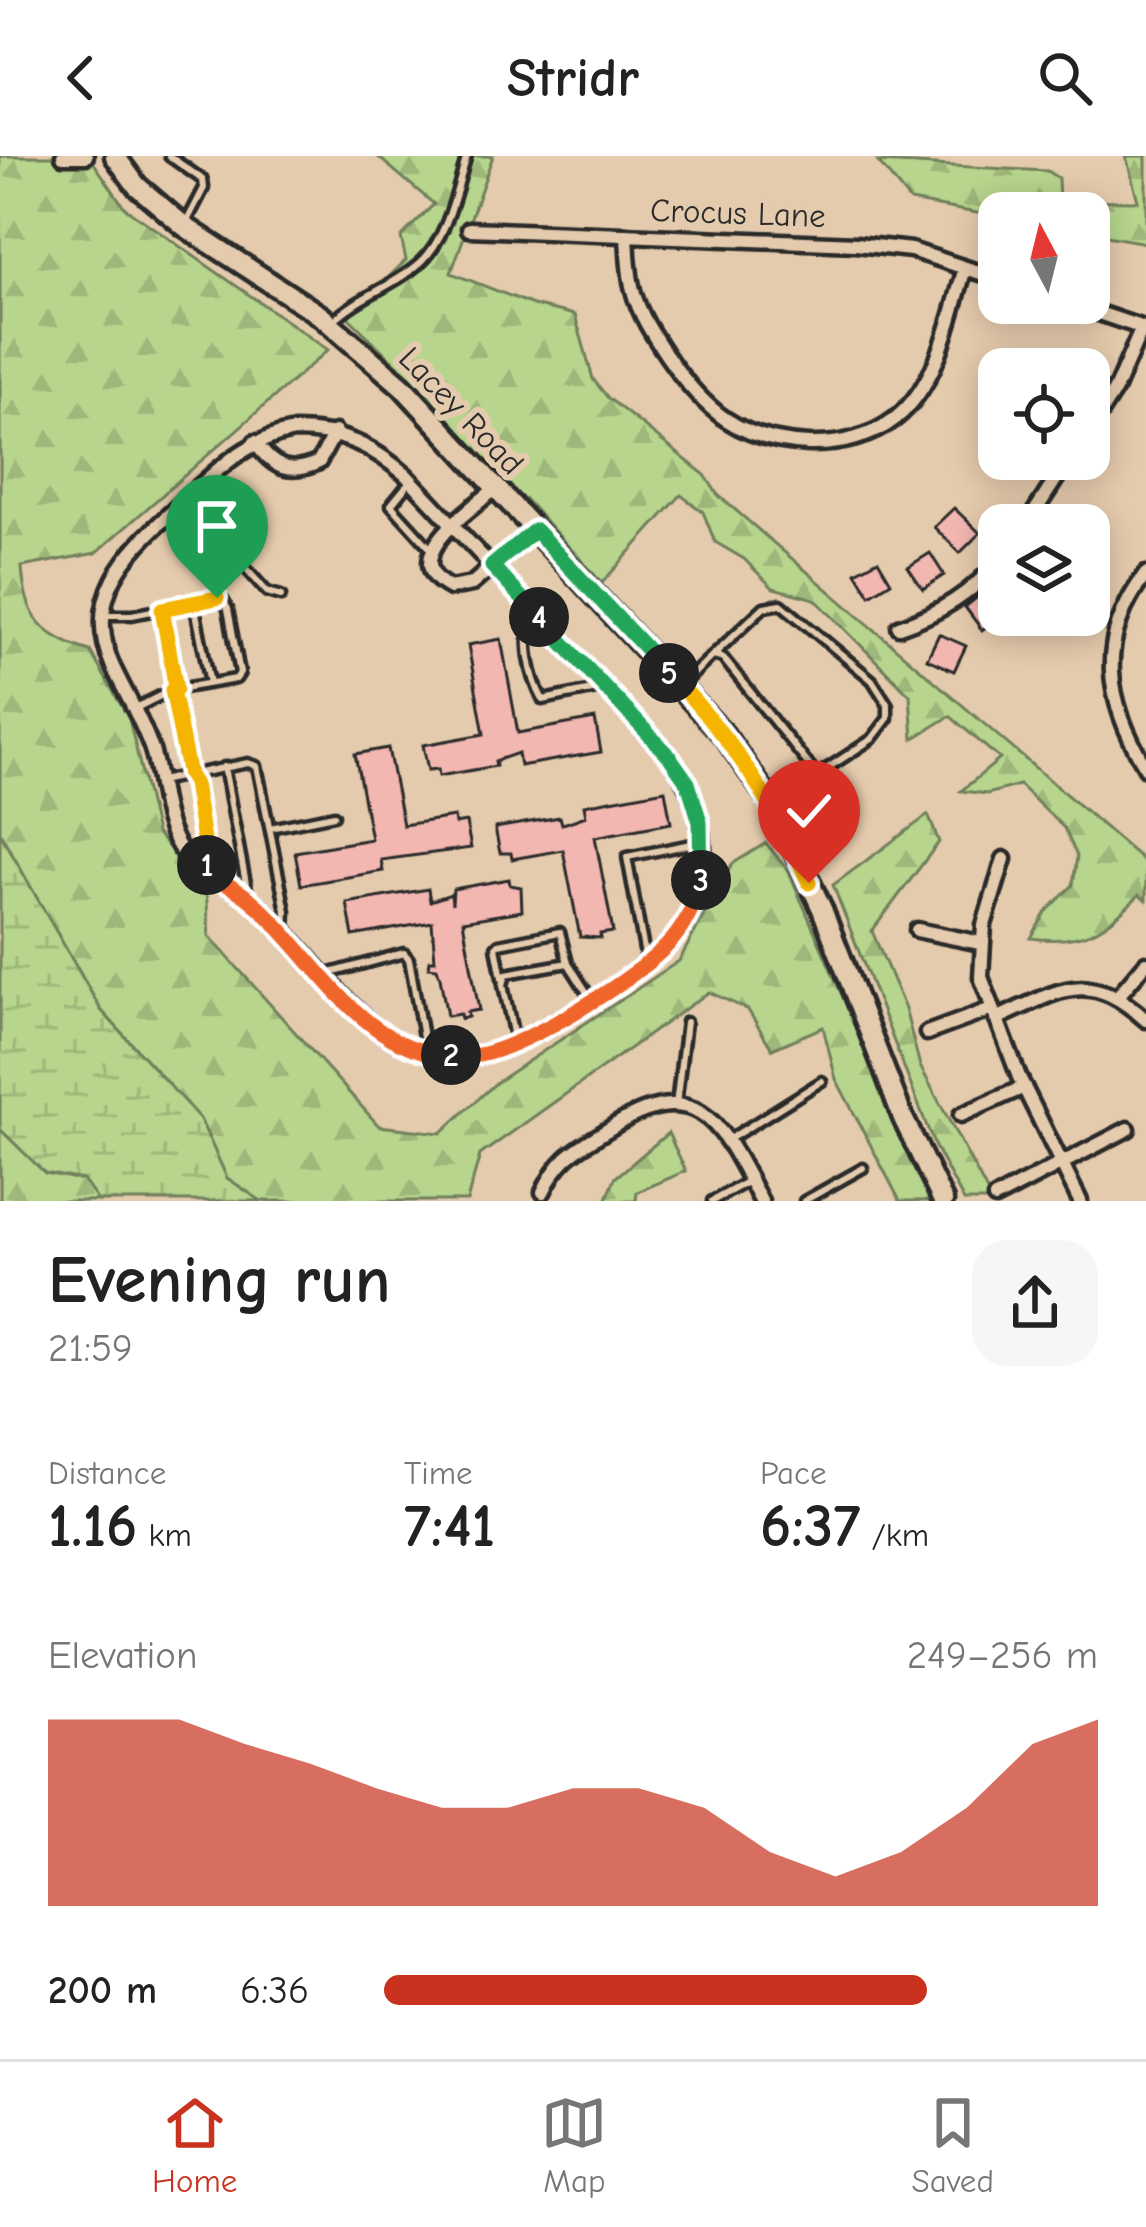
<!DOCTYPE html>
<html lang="en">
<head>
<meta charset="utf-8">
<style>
	:root { --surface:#fff; --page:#f6f6f6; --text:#222; --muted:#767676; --line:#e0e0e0; --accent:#c8321e }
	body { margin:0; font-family:"Comic Neue",sans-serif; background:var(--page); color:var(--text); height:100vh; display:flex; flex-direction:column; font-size:45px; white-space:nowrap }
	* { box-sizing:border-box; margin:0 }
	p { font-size:39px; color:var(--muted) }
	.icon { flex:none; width:66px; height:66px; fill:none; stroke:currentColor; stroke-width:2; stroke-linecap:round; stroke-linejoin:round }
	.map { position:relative; height:1045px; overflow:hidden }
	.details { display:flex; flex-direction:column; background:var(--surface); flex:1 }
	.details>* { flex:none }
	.needle { width:78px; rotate:353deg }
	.controls { position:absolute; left:978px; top:36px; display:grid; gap:24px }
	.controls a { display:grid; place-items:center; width:132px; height:132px; border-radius:24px; background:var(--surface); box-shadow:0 6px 30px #0003; font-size:60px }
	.pin { position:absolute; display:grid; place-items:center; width:102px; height:102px; color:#fff; margin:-123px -51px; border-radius:50% 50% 50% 0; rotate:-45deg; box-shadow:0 0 12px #0007 }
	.pin .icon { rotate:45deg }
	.km { position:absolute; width:60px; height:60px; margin:-30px; border-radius:50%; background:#222; color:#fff; font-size:33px; line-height:60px; text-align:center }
	.round { display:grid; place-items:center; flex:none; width:126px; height:126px; border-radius:36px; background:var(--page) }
	.summary { display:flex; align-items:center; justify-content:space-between; height:204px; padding:0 48px }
	h1 { font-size:66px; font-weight:700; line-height:90px }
	.metrics { display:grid; grid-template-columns:repeat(3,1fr); gap:18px; height:204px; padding:12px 48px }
	.metrics div { display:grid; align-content:center }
	.metrics b { font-size:60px; font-weight:700 }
	.metrics small { font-size:33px; font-weight:400 }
	.metrics p { font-size:33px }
	.chart { height:336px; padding:24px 48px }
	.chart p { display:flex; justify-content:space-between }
	.chart svg { width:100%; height:216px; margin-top:12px; fill:var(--accent); opacity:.7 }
	ul { padding:0 48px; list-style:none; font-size:39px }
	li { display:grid; grid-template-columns:192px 144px 1fr; align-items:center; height:90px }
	li i { height:30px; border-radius:15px; background:var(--accent) }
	header { display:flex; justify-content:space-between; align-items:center; height:156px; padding:0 48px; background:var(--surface); font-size:54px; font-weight:700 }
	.menu { display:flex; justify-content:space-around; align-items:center; height:168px; border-top:3px solid var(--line); background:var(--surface); font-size:33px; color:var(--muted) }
	.menu a { display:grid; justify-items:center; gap:6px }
	.menu .selected { color:var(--accent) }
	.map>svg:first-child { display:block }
</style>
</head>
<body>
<header><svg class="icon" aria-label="back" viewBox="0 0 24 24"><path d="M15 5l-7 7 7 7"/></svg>Stridr<svg class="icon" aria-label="search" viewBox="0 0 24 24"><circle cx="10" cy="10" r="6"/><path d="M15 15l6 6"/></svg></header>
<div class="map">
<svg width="1146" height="1045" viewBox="0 0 1146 1045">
	<defs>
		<pattern id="forest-firs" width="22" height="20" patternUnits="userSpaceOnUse" patternTransform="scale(3)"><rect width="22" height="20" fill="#b7d58d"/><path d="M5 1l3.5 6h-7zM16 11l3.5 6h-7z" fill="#9eb77a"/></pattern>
		<pattern id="wetland-marsh" width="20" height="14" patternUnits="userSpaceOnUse" patternTransform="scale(3)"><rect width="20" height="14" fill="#b7d58d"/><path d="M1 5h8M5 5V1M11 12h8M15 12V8" fill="none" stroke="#9eb77a"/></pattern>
	</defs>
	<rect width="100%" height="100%" fill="#e5cbad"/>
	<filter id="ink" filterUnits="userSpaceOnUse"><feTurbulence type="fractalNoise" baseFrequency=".00833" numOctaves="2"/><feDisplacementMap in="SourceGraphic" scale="24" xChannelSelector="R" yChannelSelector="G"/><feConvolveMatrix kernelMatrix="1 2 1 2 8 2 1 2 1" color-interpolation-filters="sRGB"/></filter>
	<g filter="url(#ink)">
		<g fill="url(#forest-firs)" stroke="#71805c" stroke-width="3">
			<path d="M0 0H89L125 52 328 194 96 397 22 411C25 461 42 481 90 495L129 563 156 677 206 731 209 780 379 970 441 977 497 926 679 805 732 708 766 687 789 716 902 979 936 1045H900L836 923 823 871 772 893 748 854 709 836 480 999 467 1045H261L227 1022 200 963 101 854 0 677Z"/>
			<path d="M377 0H493L451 117 533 149 575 159 593 223 608 242 705 319 718 339 1146 707V744L1139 739C1105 774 1083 789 1031 782L1046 756 1073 729 1077 700 1064 672 1019 629 987 638 961 635 1000 603 950 560 913 583 910 539 815 443 773 432 744 403 715 386 703 356 681 339 602 427 525 343 516 339 428 239 348 161 406 104 401 81 434 48Z"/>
			<path d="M1126 0H1146V87L1089 77V57H999V61L910 45 878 6 1047 15 1058 22 1059 44 1138 45Z"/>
			<path d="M928 659 939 686 872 775 905 853 920 910 992 1045H964L935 991 833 729Z"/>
			<path d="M0 973 45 1016 83 1024 98 1045H0Z"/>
			<path d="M668 977 686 1015 637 1036 636 1045H606L615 1022Z"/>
		</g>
		<path fill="url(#wetland-marsh)" stroke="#71805c" stroke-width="3" d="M0 677 101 854 200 963 227 1022 261 1045H98L83 1024 45 1017 0 973Z"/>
		<g fill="#f3b7b2" stroke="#2b2b2b" stroke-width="3">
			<path d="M954 352 980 377 960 397 934 371Z"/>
			<path d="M930 397 944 419 923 433 908 411Z"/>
			<path d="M878 404 891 426 870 439 856 416Z"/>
			<path d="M985 435 1002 459 982 474 965 451Z"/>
			<path d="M939 478 966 490 954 515 927 503Z"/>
			<path d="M501 483 518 577 595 563 601 596 520 610 518 597 495 605 496 610 439 620 438 613 428 614 423 589 484 578 468 489Z"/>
			<path d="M388 592 403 669 454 661 455 668 466 666 471 692 381 704 383 715 301 729 295 696 371 683 355 598Z"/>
			<path d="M665 634 671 667 595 681 613 776 600 778 601 782 580 781 563 694 512 703 511 697H500L495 672 560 661 562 668 566 667 586 660 584 649Z"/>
			<path d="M509 723 510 729 521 731 522 755 463 765 479 854 467 856 468 861 461 863 460 858 447 860 440 821 437 812 429 811 430 804H435L432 766 353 780 347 747 428 733 430 745 451 738 452 748 453 733Z"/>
		</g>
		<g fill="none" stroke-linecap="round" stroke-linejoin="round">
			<g stroke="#2b2b2b" stroke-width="15">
				<g id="lane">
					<path d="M169 0 203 24 204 32 187 65"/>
					<path d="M333 165C359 140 395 130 421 106 448 81 456 34 467 0"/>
					<path d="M409 327 391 349 431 393"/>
					<path d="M185 344 267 436 281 440"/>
					<path d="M194 447 210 527"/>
					<path d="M162 454 176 533"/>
					<path d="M104 459H132L217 442 224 445 228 453 240 517 236 523 172 534 136 552"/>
					<path d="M534 460C521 482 531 523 543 544L602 532"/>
					<path d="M713 499 764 451 781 448 872 524 888 549V562L872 583 817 619"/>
					<path d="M684 527 713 499 723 502 817 619 778 650"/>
					<path d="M172 534 208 699 205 716"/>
					<path d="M224 611 248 738"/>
					<path d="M160 625 248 607 257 610 286 755 285 775"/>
					<path d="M270 672 334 659"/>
					<path d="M646 805 627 701 701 686"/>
					<path d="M327 818 404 797 409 803 425 892"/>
					<path d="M502 822 496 791 499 788 560 776 568 807"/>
					<path d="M515 886 503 829 506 818 568 807 591 843"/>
					<path d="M676 949 686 866"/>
					<path d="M728 984 822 925"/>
					<path d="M712 1045 747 1026"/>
					<path d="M804 1045 863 1012"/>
				</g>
			</g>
			<g stroke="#2b2b2b" stroke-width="21">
				<g id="street">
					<path d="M63 0H86"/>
					<path d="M469 73 856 88 911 94 999 123"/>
					<path d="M627 79C628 97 628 116 633 134 639 158 653 179 667 200 705 255 739 285 809 288 840 289 872 281 896 262 939 227 950 162 965 112"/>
					<path d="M1069 147 1146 173"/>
					<path d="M1089 274 1115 234 1142 172"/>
					<path d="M294 275C342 275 370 289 406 319L669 600C702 646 718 713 686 766 660 809 527 893 477 899 447 903 414 896 388 881 336 842 301 785 252 744 230 727 201 720 184 698 161 669 163 628 152 594 142 564 126 539 113 511 82 442 126 397 174 354 211 320 243 284 294 275Z"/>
					<path d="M255 286C273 312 289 320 319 306L335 276"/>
					<path d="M496 332C471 354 394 403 450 432L472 428 535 373"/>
					<path d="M1026 369 1069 303"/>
					<path d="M1146 418C1095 484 1106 545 1146 612"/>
					<path d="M899 471C940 457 971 438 999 405"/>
					<path d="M1004 703 984 769 981 821 1019 921 1080 1045"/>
					<path d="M917 774 980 787"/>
					<path d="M1118 840 1146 807"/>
					<path d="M996 863C1061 834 1087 811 1146 864"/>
					<path d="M927 877 992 853"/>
					<path d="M961 959 1024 931"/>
					<path d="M543 1036C560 1000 576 994 609 973 700 915 722 971 761 1045"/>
					<path d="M995 1042 1128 973"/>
				</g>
			</g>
			<g stroke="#2b2b2b" stroke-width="27">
				<path id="secondary" d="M115 0 137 30 184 70 321 160 402 230 724 579 775 652 822 753 903 962 943 1045"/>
			</g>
			<use href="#lane" stroke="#e5cbad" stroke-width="6"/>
			<use href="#street" stroke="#e5cbad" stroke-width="12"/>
			<use href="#secondary" stroke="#e5cbad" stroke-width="18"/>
		</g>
	</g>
	<g fill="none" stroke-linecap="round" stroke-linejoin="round" filter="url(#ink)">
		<g stroke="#fff" stroke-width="24">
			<path id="split-1" d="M207 709 194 627 189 619 172 534 176 533 162 453 217 442"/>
		</g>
		<g stroke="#fff" stroke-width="24">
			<path id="split-2" d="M207 709 205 716C221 726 239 733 253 746 313 797 362 898 451 899"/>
		</g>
		<g stroke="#fff" stroke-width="24">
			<path id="split-3" d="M451 899C460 899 470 900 479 899 526 891 643 819 673 783 688 765 695 746 701 724"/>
		</g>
		<g stroke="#fff" stroke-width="24">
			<path id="split-4" d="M539 461 669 600 688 627 700 666 701 724"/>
		</g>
		<g stroke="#fff" stroke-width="24">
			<path id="split-5" d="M539 461 492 410 535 374 669 517"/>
		</g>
		<g stroke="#fff" stroke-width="24">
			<path id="split-6" d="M669 517C733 585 771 641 809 727"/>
		</g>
		<use href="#split-1" stroke="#f5b400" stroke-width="15"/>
		<use href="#split-2" stroke="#f0652b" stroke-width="15"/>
		<use href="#split-3" stroke="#f0652b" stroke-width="15"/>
		<use href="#split-4" stroke="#22a559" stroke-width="15"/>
		<use href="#split-5" stroke="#22a559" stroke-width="15"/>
		<use href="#split-6" stroke="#f5b400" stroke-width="15"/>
	</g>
	<g text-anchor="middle" stroke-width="12" stroke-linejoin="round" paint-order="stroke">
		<g font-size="33" fill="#2b2b2b" stroke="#e5cbad">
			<text transform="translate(738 56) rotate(2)" y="12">Crocus Lane</text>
			<text transform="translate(462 254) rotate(46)" y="12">Lacey Road</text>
		</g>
	</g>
</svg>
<div class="controls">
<a><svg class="needle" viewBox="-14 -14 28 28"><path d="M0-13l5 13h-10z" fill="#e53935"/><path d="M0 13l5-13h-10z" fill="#767676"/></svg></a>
<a><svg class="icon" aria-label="locate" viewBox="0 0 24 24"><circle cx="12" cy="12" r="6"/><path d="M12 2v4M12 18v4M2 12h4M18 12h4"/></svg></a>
<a><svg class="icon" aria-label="layers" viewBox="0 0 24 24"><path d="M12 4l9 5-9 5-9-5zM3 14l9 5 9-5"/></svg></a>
</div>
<div class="pin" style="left:217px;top:442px;background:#1e9e55"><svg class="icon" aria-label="arrive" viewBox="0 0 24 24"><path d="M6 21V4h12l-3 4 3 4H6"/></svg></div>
<div class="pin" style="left:809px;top:727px;background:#d93025"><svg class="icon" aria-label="check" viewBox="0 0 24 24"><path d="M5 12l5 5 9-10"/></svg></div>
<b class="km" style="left:207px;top:709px">1</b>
<b class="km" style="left:451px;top:899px">2</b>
<b class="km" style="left:701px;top:724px">3</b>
<b class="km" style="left:539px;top:461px">4</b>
<b class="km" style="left:669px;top:517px">5</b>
</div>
<section class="details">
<div class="summary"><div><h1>Evening run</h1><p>21:59</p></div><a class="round"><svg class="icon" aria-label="share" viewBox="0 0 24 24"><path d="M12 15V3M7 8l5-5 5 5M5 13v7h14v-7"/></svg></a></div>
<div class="metrics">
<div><p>Distance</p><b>1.16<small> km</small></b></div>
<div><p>Time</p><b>7:41</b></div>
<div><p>Pace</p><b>6:37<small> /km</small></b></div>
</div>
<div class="chart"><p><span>Elevation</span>249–256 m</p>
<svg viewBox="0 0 160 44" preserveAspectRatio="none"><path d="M0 44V6L10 6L20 6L30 11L40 15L50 20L60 24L70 24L80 20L90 20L100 24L110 33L120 38L130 33L140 24L150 11L160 6V44z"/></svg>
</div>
<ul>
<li><b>200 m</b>6:36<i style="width:76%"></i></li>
</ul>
</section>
<nav class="menu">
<a class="selected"><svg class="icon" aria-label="home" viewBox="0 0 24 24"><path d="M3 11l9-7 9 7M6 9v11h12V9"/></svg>Home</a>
<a><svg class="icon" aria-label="map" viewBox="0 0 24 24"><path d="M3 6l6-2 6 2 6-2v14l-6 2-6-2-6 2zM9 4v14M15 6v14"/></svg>Map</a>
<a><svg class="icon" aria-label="saved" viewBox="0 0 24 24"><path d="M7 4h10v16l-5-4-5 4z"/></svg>Saved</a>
</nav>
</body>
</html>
